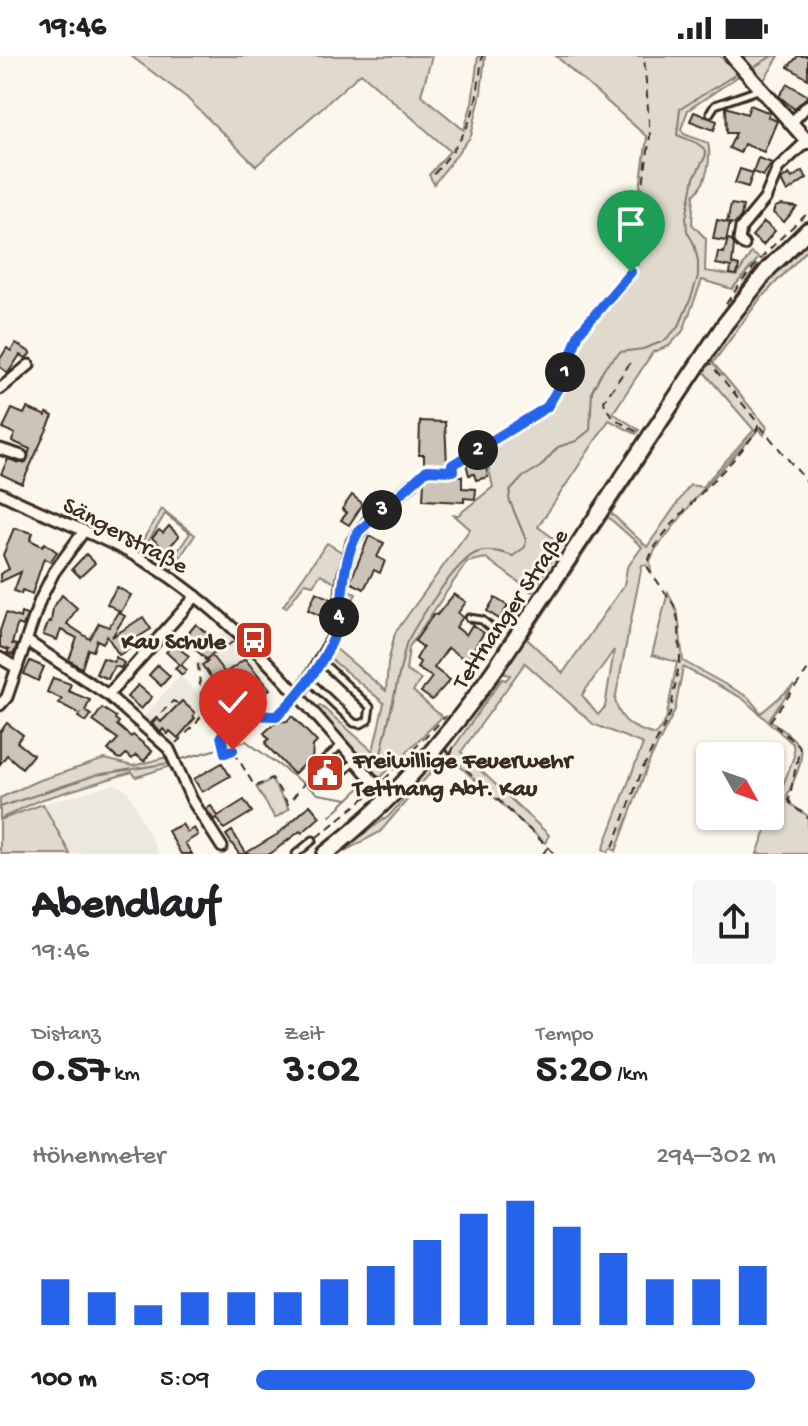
<!DOCTYPE html>
<html lang="de">
<head>
<meta charset="utf-8">
<style>
	:root { --surface:#fff; --page:#f6f6f6; --text:#202124; --muted:#757577; --accent:#2563eb }
	body { margin:0; font-family:"Gochi Hand",sans-serif; background:var(--page); color:var(--text); height:100vh; display:flex; flex-direction:column; font-size:30px; white-space:nowrap }
	* { box-sizing:border-box; margin:0 }
	p { font-size:26px; color:var(--muted) }
	.icon { flex:none; width:44px; height:44px; fill:none; stroke:currentColor; stroke-width:2; stroke-linecap:round; stroke-linejoin:round }
	.map { position:relative; height:798px; overflow:hidden }
	.panel { display:flex; flex-direction:column; background:var(--surface); flex:1 }
	.panel>* { flex:none }
	.needle { width:52px; rotate:130deg }
	.buttons { position:absolute; left:696px; top:686px; display:grid; gap:16px }
	.buttons a { display:grid; place-items:center; width:88px; height:88px; border-radius:8px; background:var(--surface); box-shadow:0 2px 6px #0004; font-size:40px }
	.pin { position:absolute; display:grid; place-items:center; width:68px; height:68px; color:#fff; margin:-82px -34px; border-radius:50% 50% 50% 0; rotate:-45deg; box-shadow:0 0 8px #0007 }
	.pin .icon { rotate:45deg }
	.km { position:absolute; width:40px; height:40px; margin:-20px; border-radius:50%; background:#222; color:#fff; font-size:22px; line-height:40px; text-align:center }
	.round { display:grid; place-items:center; flex:none; width:84px; height:84px; border-radius:8px; background:var(--page) }
	.summary { display:flex; align-items:center; justify-content:space-between; height:136px; padding:0 32px }
	h1 { font-size:44px; font-weight:700; line-height:60px }
	.stats { display:grid; grid-template-columns:repeat(3,1fr); gap:12px; height:136px; padding:8px 32px }
	.stats div { display:grid; align-content:center }
	.stats b { font-size:40px; font-weight:700 }
	.stats small { font-size:22px; font-weight:400 }
	.stats p { font-size:22px }
	.chart { height:224px; padding:16px 32px }
	.chart p { display:flex; justify-content:space-between }
	.chart svg { width:100%; height:144px; margin-top:8px; stroke:var(--accent); stroke-width:6 }
	ul { padding:0 32px; list-style:none; font-size:26px }
	li { display:grid; grid-template-columns:128px 96px 1fr; align-items:center; height:60px }
	li i { height:20px; border-radius:10px; background:var(--accent) }
	.status { display:flex; justify-content:space-between; align-items:center; height:56px; padding:0 40px; background:var(--surface); direction:ltr }
	.status svg { height:22px; fill:currentColor }
	.map>svg:first-child { display:block }
</style>
</head>
<body>
<div class="status"><b>19:46</b><svg viewBox="0 0 49 12"><path d="M0 12V9h3v3zM5 12V6h3v6zM10 12V3h3v9zM15 12V0h3v12zM26 1h20v11H26zM47 4h2v5h-2z"/></svg></div>
<div class="map">
<svg width="808" height="798" viewBox="0 0 808 798">
	<rect width="100%" height="100%" fill="#fbf7ec"/>
	<filter id="ink" filterUnits="userSpaceOnUse"><feTurbulence type="fractalNoise" baseFrequency=".0125" numOctaves="2"/><feDisplacementMap in="SourceGraphic" scale="16" xChannelSelector="R" yChannelSelector="G"/><feConvolveMatrix kernelMatrix="1 2 1 2 8 2 1 2 1" color-interpolation-filters="sRGB"/></filter>
	<g filter="url(#ink)">
		<g fill="#ede8dd">
			<path d="M228 570 266 610 224 645 194 608Z"/>
			<path d="M180 620 199 638 201 658 195 668 171 689 141 663Z"/>
			<path d="M115 728 127 734 159 798H70L43 748Z"/>
		</g>
		<g fill="#dfd9ce" stroke="#8d8276" stroke-width="2" fill-rule="evenodd">
			<path d="M131 0H432L421 39 464 74 472 47 478 0H485L481 37 471 80 434 128 429 119 450 95 361 17 256 110 186 41Z"/>
			<path d="M556 0H720L740 19 688 54 681 73 684 78 708 87C712 104 706 128 694 139L692 168 706 183 705 215 737 220 751 197 759 202 732 233 702 224 683 275 669 290 653 296 613 357 639 374 636 378 609 364 538 471 562 488 532 536 486 502 467 506 409 591 406 615 421 623 413 635 442 661 380 722 314 653 320 649 373 695 384 647 327 600 345 534 356 538 345 559 335 592 386 635 388 607 395 577 470 473 454 459H458L493 431 484 392 549 351 558 338 571 305 572 286 632 213 636 202 637 155 647 81Z"/>
			<path d="M734 0H779L761 29Z"/>
			<path d="M808 182V193L760 243 713 307 767 371 764 379 759 373 704 432 655 494 650 505 651 516 646 509H642L615 644C620 667 635 673 655 679L666 664 677 606 652 599 668 536 678 558 683 605 748 641 761 657 794 629 769 663C808 693 808 693 787 740L789 747 808 760V798H757L794 700 793 688 742 642 683 611 675 654 649 706 616 795 611 792 608 796 603 793 643 688 593 668 525 607 461 696 549 779 545 787 454 705 442 714 436 710 380 776 339 798 337 796 389 760 402 745 407 732 442 692 449 698 502 623 506 624 510 619 505 618V610L709 301 764 227ZM704 316 754 374 702 431 690 429 647 491 611 457ZM608 461 642 491 627 512 624 529 563 617 527 583ZM614 594 605 651 598 659 582 639Z"/>
			<path d="M757 210 761 215 646 378 642 376 705 281Z"/>
			<path d="M640 380 643 381 498 600H494Z"/>
			<path d="M162 453 195 479 170 516 166 513 190 477 165 458 141 498 136 495Z"/>
			<path d="M327 487 348 500 341 531 321 518 313 529 305 527 286 552 283 550Z"/>
			<path d="M167 701 171 710 136 721 132 716 40 744 0 763V742L37 725 105 703 133 710Z"/>
			<path d="M271 723 289 753 275 762 257 732Z"/>
			<path d="M43 748 70 798H2L0 794V764Z"/>
		</g>
		<g fill="none" stroke-linecap="round" stroke-linejoin="round">
			<g stroke="#85796d" stroke-width="2">
				<path d="M751 13 772 0"/>
				<path d="M182 703 246 685 318 738 348 743"/>
				<path d="M378 711 406 588C416 568 456 505 476 497 488 492 502 496 513 500L525 491 526 484 509 443 510 435 523 421 540 411 558 391 576 385 590 374 592 335 604 312 620 296 643 293 664 285 679 270 691 242 698 220V205L694 188 687 175 686 162 694 122 706 99C703 86 688 84 677 79L680 53 738 17"/>
				<path d="M0 751 96 719 170 707"/>
				<path d="M330 760 363 729"/>
			</g>
		</g>
		<g fill="#ccc4b9" stroke="#3b2a1e" stroke-width="2">
			<path d="M798 0H808V23L788 11Z"/>
			<path d="M788 28 808 40 794 53 779 40Z"/>
			<path d="M750 49 770 57 768 61 777 65 764 96 744 88 740 97 729 92 736 77H727L726 51 747 58Z"/>
			<path d="M694 56 717 65 714 74 690 65Z"/>
			<path d="M758 102 772 107 763 120 753 116Z"/>
			<path d="M740 113 753 117 748 131 735 127Z"/>
			<path d="M802 115 807 122 787 136 781 124 789 118 792 122Z"/>
			<path d="M731 148 743 150 741 160 735 168 727 167Z"/>
			<path d="M781 149 797 151 784 166 773 157 775 151Z"/>
			<path d="M717 164 730 167 726 185 713 183Z"/>
			<path d="M764 166 775 175 763 189 752 180Z"/>
			<path d="M728 183 732 184 734 189 732 208 739 210 737 219 730 218 731 211 716 208 718 196 724 197Z"/>
			<path d="M16 287 31 297 26 302 20 299 8 317 0 311V303L7 292 11 295Z"/>
			<path d="M27 352 46 360 47 357 53 360 22 428 1 418 8 403 20 407 26 406 30 393 12 385 15 378 3 372 12 353 24 358Z"/>
			<path d="M420 365 445 366 447 409H425L424 407V399H419Z"/>
			<path d="M484 402 488 421 476 424 474 418 469 419 466 407Z"/>
			<path d="M429 420H462V432L476 433 475 443 464 442V446L423 444 424 424Z"/>
			<path d="M352 439 363 448 349 469 341 464 347 457 342 453Z"/>
			<path d="M169 470 179 480 166 495 152 482 159 474 163 477Z"/>
			<path d="M14 472 33 477 30 484 42 490 45 487 57 496 50 506 44 502 32 538 22 534 21 538 14 535 21 516 0 526V518L9 513 3 499Z"/>
			<path d="M369 480 384 487 377 501 385 505 380 517 374 514 364 533 350 526Z"/>
			<path d="M86 498 95 507 80 521 72 513Z"/>
			<path d="M117 531 131 539 121 556 107 548Z"/>
			<path d="M316 536 331 543 323 561 308 554Z"/>
			<path d="M454 538 466 546 458 557 463 561 456 571 466 579 472 569 484 577 466 604 448 592 434 612 450 624 432 644 421 636 432 621 417 612 420 606 416 603 423 591 415 585 434 558 437 559Z"/>
			<path d="M62 539 77 552 67 568 90 583 99 567 109 571 118 556 125 560 112 581 143 561 151 573 137 582 132 588 133 591 119 599 107 580 103 587 97 584 93 595 88 593 82 612 69 604 77 582 61 574 57 584 43 579 49 565 51 566 53 552Z"/>
			<path d="M495 542 508 550 499 563 487 555Z"/>
			<path d="M6 557 20 562 21 557 27 559 23 570 18 568 16 573 12 588 17 589 13 599 7 597 9 594 0 591V575Z"/>
			<path d="M196 568 222 591 211 599 225 617 245 603 270 633 260 641 244 624 224 639 202 609 208 605 194 592 196 590 186 580Z"/>
			<path d="M174 589 189 600 181 609 187 614 182 619 175 612 179 608 166 596Z"/>
			<path d="M116 601 124 607 121 612 114 610 108 623 96 618 103 602 114 606Z"/>
			<path d="M30 605 44 611 38 625 24 618Z"/>
			<path d="M158 609 170 620 161 630 149 619Z"/>
			<path d="M53 622 71 628 68 635 90 644 85 655 91 659 86 666 78 661 80 658 59 647 62 643 47 636Z"/>
			<path d="M138 629 152 641 141 653 127 641Z"/>
			<path d="M182 645 195 657 193 660 195 662 178 682 170 675 168 678 163 673 161 676 152 668 157 662 161 666Z"/>
			<path d="M102 652 116 661 115 663 119 666 117 669 131 681 133 679 152 695 144 705 136 699 132 703 126 698 121 703 117 702 108 694 118 683 93 665Z"/>
			<path d="M292 660 317 686 313 690 311 718 303 709 294 718 267 690 266 686 269 683 264 677 276 666 287 665Z"/>
			<path d="M7 667 23 679 17 686 33 699 22 712 7 699 0 708V676Z"/>
			<path d="M331 706 338 713 322 729 312 720Z"/>
			<path d="M222 707 230 720 202 736 194 723Z"/>
			<path d="M244 744 252 756 224 773 217 762 214 764 206 753 211 750 218 760Z"/>
			<path d="M310 749 320 761 302 777 300 775 270 798H239L226 779 232 775 246 797 278 778Z"/>
			<path d="M182 768 187 776 194 772 198 779 185 787 192 798H181L168 775Z"/>
		</g>
		<g fill="none" stroke-linecap="round" stroke-linejoin="round">
			<g stroke="#3b2a1e" stroke-width="11">
				<g id="service">
					<path d="M710 57 715 49 761 33"/>
					<path d="M414 426 427 414 453 415 452 409 470 398"/>
					<path d="M469 562 482 564 495 575"/>
					<path d="M309 624 354 667 361 668 368 664 370 651 320 604"/>
					<path d="M315 713 341 689"/>
					<path d="M331 726 355 705"/>
					<path d="M296 798 313 784"/>
				</g>
			</g>
			<g stroke="#3b2a1e" stroke-width="15">
				<g id="minor">
					<path d="M792 66 808 49"/>
					<path d="M744 189 739 184 741 172 765 143 778 112 807 85"/>
					<path d="M0 333 29 309"/>
					<path d="M0 393 22 400"/>
					<path d="M0 437C57 465 118 485 170 521 255 580 320 666 389 743"/>
					<path d="M27 585 108 639 169 693 192 744 222 791"/>
					<path d="M0 602 17 612"/>
					<path d="M108 639 196 540"/>
					<path d="M298 641 337 574 343 521 352 486 368 465 413 427"/>
					<path d="M0 649 7 641 40 544 54 516 84 475"/>
				</g>
			</g>
			<g stroke="#3b2a1e" stroke-width="18">
				<path id="tertiary" d="M732 0 808 86"/>
			</g>
			<g stroke="#3b2a1e" stroke-width="20">
				<path id="secondary" d="M325 798C392 746 447 683 495 613L725 268 769 212 808 174"/>
			</g>
			<g stroke="#3b2a1e" stroke-width="2" stroke-dasharray="8 6" stroke-linecap="butt">
				<path d="M434 118C472 73 476 58 482 0"/>
				<path d="M726 248C749 213 777 184 808 157"/>
				<path d="M630 307 604 345C607 362 627 370 641 378"/>
				<path d="M760 370 808 427"/>
				<path d="M477 394 547 351 560 329 579 277 637 209 640 151 650 80 644 0"/>
				<path d="M234 585C221 595 210 599 198 609L203 657 277 660 291 648"/>
				<path d="M808 614 770 665 800 691 789 744 792 749 808 762"/>
				<path d="M240 659 221 680 225 697 233 694 255 731 272 722 288 748 311 719"/>
				<path d="M151 667 173 645 179 648"/>
				<path d="M176 687 196 668 203 657"/>
				<path d="M446 694 555 798"/>
				<path d="M451 699 455 686"/>
				<path d="M384 724 446 660"/>
				<path d="M317 781 371 737"/>
				<path d="M613 791 643 712 670 658 680 603 679 568 674 549 648 512C645 480 741 407 758 371V367L710 307"/>
				<path d="M543 798 547 792"/>
			</g>
			<use href="#service" stroke="#fbf7ec" stroke-width="5"/>
			<use href="#minor" stroke="#fbf7ec" stroke-width="9"/>
			<use href="#tertiary" stroke="#fbf7ec" stroke-width="12"/>
			<use href="#secondary" stroke="#fbf7ec" stroke-width="14"/>
		</g>
	</g>
	<g fill="none" stroke-linecap="round" stroke-linejoin="round" filter="url(#ink)">
		<g stroke="#fff" stroke-width="16">
			<path id="route" d="M233 694 225 697 221 680 241 659 277 660C301 638 335 593 340 560 344 530 343 502 359 475L427 414 453 415 452 409 547 351 560 329 579 277 631 216"/>
		</g>
		<use href="#route" stroke="#2563eb" stroke-width="10"/>
	</g>
	<defs>
		<g id="bus-square" transform="scale(2)"><rect x="-9" y="-9" width="18" height="18" rx="4" fill="#c8321e" stroke="#fbf7ec"/><path d="M-5-6H5V4H4V6H2V4H-2V6H-4V4H-5ZM-3.5-4V0h7V-4ZM-3.5 1.2v1.5H-2V1.2ZM2 1.2v1.5H3.5V1.2Z" fill="#fff"/></g>
		<g id="civic-square" transform="scale(2)"><rect x="-9" y="-9" width="18" height="18" rx="4" fill="#c8321e" stroke="#fbf7ec"/><path d="M-.6-6.5H3V-4.5H.6V-3L4-1V1h2V6H-6V1h2V-1L-.6-3ZM-1.2 2.5V6h2.4V2.5Z" fill="#fff"/></g>
	</defs>
	<g fill-rule="evenodd">
		<use href="#bus-square" x="254" y="584"/>
		<use href="#civic-square" x="325" y="717"/>
	</g>
	<g text-anchor="middle" stroke-width="6" stroke-linejoin="round" paint-order="stroke">
		<g font-size="24" fill="#3b2a1e" stroke="#fbf7ec">
			<text transform="translate(126 478) rotate(28)" y="8">Sängerstraße</text>
			<text transform="translate(509 552) rotate(-56)" y="8">Tettnanger Straße</text>
		</g>
		<g font-size="24" font-weight="bold" fill="#3b2a1e" stroke="#fbf7ec" text-anchor="end">
			<text x="226" y="592">Kau Schule</text>
			<text x="353" y="711" text-anchor="start">Freiwillige Feuerwehr<tspan x="353" dy="28">Tettnang Abt. Kau</tspan></text>
		</g>
	</g>
</svg>
<div class="buttons">
<a><svg class="needle" viewBox="-14 -14 28 28"><path d="M0-13l5 13h-10z" fill="#e53935"/><path d="M0 13l5-13h-10z" fill="#757577"/></svg></a>
</div>
<div class="pin" style="left:631px;top:216px;background:#1e9e55"><svg class="icon" aria-label="arrive" viewBox="0 0 24 24"><path d="M6 21V4h12l-3 4 3 4H6"/></svg></div>
<div class="pin" style="left:233px;top:694px;background:#d93025"><svg class="icon" aria-label="check" viewBox="0 0 24 24"><path d="M5 12l5 5 9-10"/></svg></div>
<b class="km" style="left:565px;top:316px">1</b>
<b class="km" style="left:478px;top:394px">2</b>
<b class="km" style="left:382px;top:454px">3</b>
<b class="km" style="left:339px;top:561px">4</b>
</div>
<section class="panel">
<div class="summary"><div><h1>Abendlauf</h1><p>19:46</p></div><a class="round"><svg class="icon" aria-label="share" viewBox="0 0 24 24"><path d="M12 15V3M7 8l5-5 5 5M5 13v7h14v-7"/></svg></a></div>
<div class="stats">
<div><p>Distanz</p><b>0.57<small> km</small></b></div>
<div><p>Zeit</p><b>3:02</b></div>
<div><p>Tempo</p><b>5:20<small> /km</small></b></div>
</div>
<div class="chart"><p><span>Höhenmeter</span>294–302 m</p>
<svg viewBox="0 0 160 44" preserveAspectRatio="none"><path d="M5 44V30M15 44V34M25 44V38M35 44V34M45 44V34M55 44V34M65 44V30M75 44V26M85 44V18M95 44V10M105 44V6M115 44V14M125 44V22M135 44V30M145 44V30M155 44V26"/></svg>
</div>
<ul>
<li><b>100 m</b>5:09<i style="width:96%"></i></li>
</ul>
</section>
</body>
</html>
